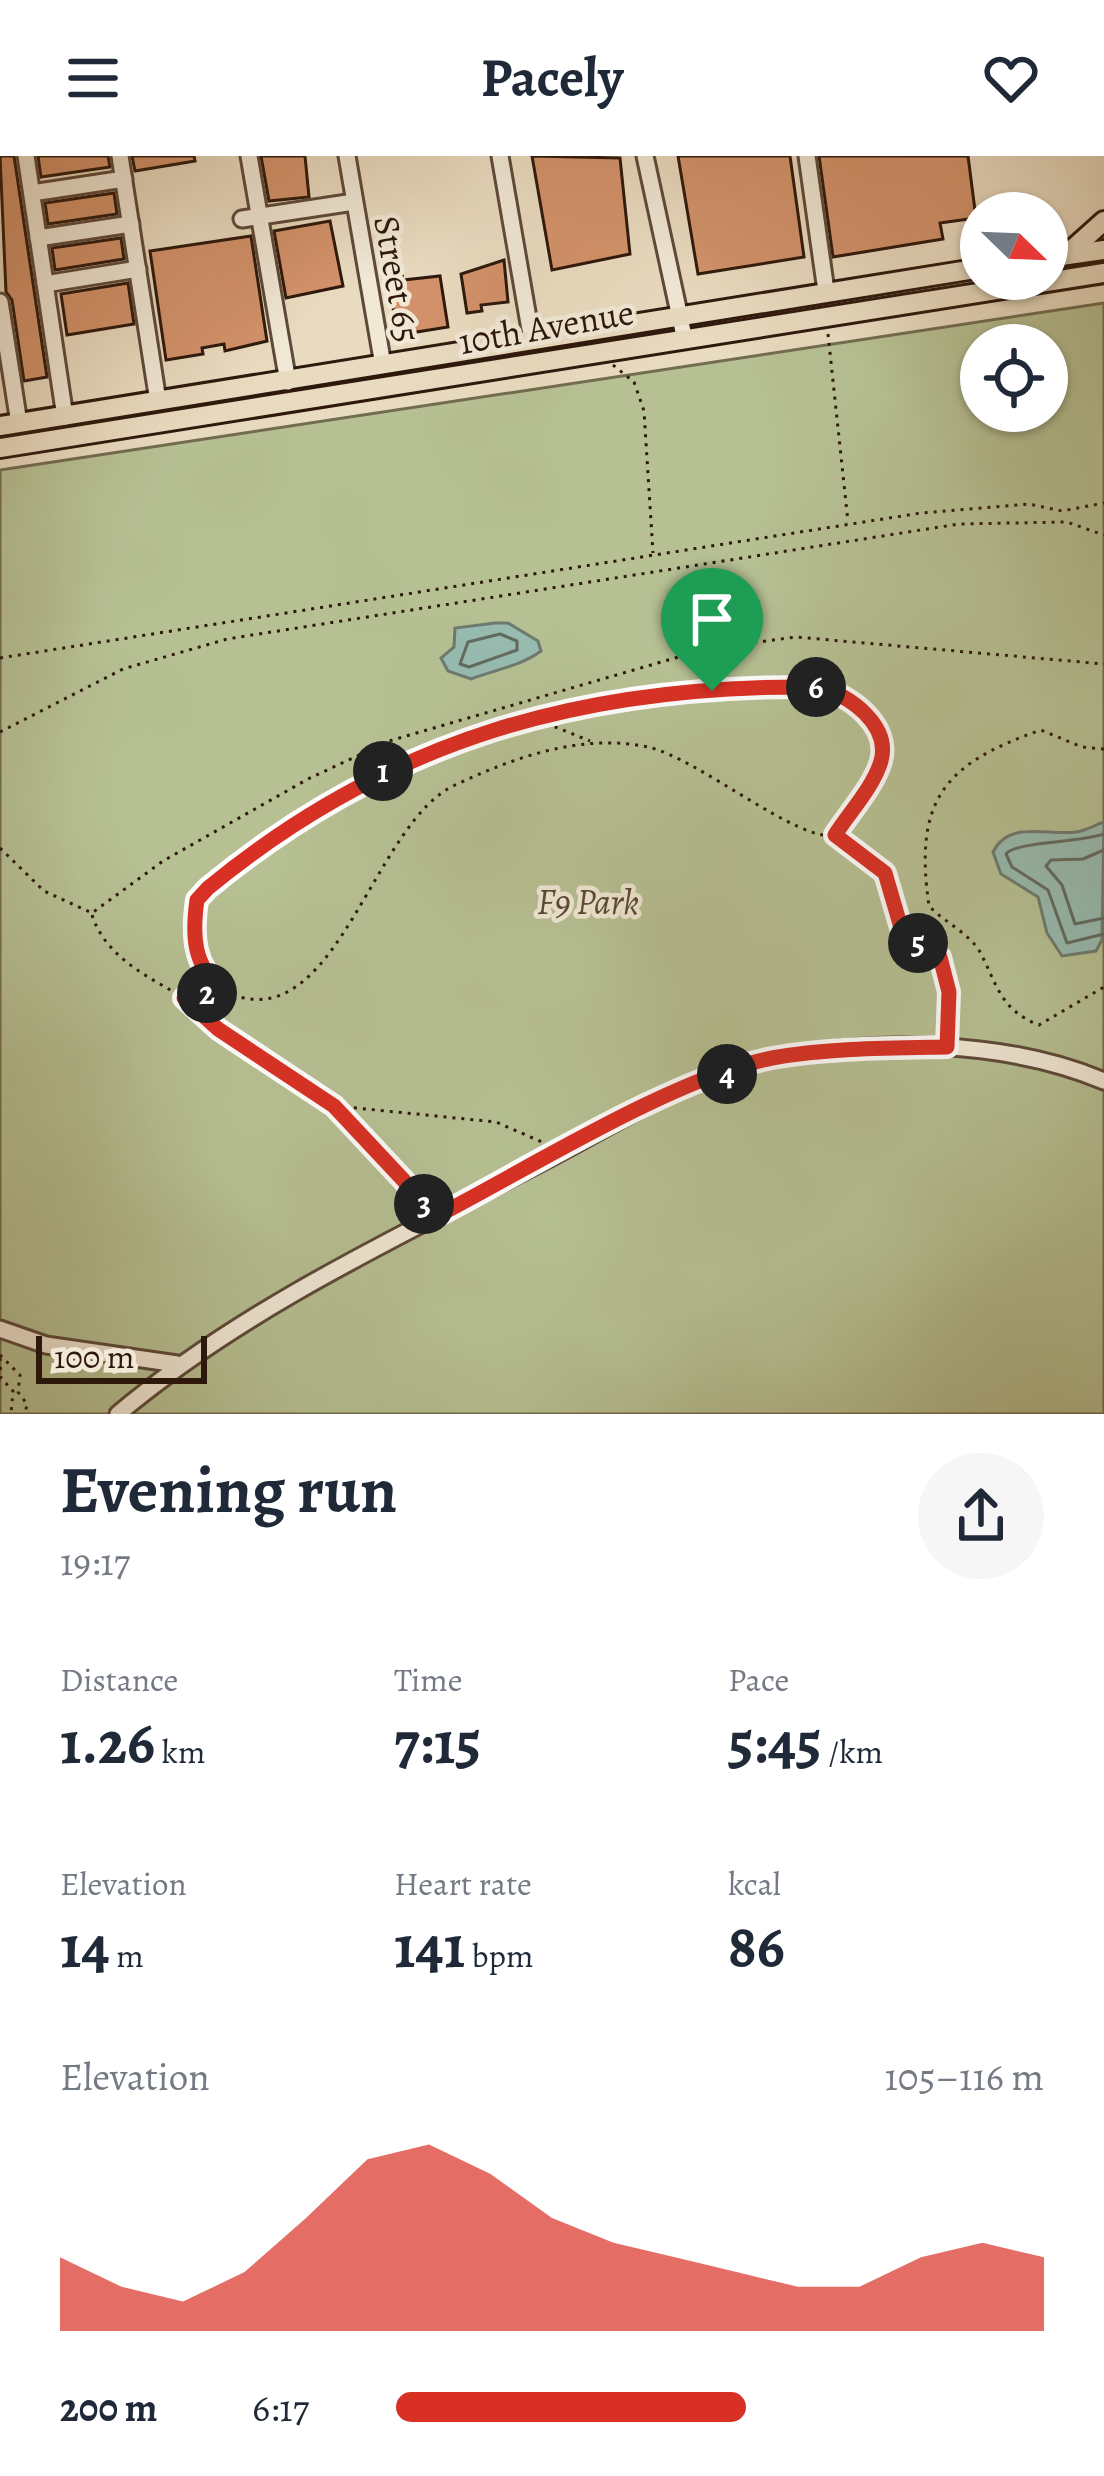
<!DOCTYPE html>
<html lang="en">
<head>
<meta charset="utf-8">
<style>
	:root { --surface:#fff; --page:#f6f6f7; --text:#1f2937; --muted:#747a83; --accent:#d93025 }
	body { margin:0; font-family:Alegreya,serif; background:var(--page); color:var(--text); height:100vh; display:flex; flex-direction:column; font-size:45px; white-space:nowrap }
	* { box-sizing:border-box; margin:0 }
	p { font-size:39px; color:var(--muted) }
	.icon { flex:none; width:66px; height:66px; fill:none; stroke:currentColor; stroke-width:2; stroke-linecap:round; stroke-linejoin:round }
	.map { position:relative; height:1258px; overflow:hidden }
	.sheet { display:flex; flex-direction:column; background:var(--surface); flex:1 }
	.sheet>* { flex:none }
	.needle { width:78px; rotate:113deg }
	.controls { position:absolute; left:960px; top:36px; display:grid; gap:24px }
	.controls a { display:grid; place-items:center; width:108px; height:108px; border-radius:50%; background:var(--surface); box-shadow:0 3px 9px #0004; font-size:60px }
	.scale { position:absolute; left:36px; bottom:30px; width:171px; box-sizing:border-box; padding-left:12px; border:6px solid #2e180c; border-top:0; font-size:33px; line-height:42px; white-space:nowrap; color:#2e180c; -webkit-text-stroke:9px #f1e8d6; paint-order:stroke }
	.pin { position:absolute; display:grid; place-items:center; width:102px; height:102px; color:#fff; margin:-123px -51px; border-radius:50% 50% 50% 0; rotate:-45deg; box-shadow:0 0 12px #0007 }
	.pin .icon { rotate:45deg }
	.km { position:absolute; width:60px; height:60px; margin:-30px; border-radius:50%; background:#222; color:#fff; font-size:33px; line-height:60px; text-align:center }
	.round { display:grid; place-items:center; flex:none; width:126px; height:126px; border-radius:63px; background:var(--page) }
	.overview { display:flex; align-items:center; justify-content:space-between; height:204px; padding:0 60px }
	h1 { font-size:66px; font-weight:600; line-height:90px }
	.figures { display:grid; grid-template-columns:repeat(3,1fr); gap:18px; height:204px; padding:12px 60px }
	.figures div { display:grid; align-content:center }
	.figures b { font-size:60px; font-weight:600 }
	.figures small { font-size:33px; font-weight:400 }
	.figures p { font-size:33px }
	.chart { height:336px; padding:24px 60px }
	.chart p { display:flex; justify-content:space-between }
	.chart svg { width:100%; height:216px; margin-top:12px; fill:var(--accent); opacity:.7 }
	ul { padding:0 60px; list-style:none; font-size:39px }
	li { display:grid; grid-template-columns:192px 144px 1fr; align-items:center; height:90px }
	li i { height:30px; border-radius:15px; background:var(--accent) }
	header { display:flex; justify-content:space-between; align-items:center; height:156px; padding:0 60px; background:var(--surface); font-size:54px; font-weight:600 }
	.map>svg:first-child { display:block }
</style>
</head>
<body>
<header><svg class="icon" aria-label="menu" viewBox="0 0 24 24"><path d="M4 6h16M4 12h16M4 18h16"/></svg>Pacely<svg class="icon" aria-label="heart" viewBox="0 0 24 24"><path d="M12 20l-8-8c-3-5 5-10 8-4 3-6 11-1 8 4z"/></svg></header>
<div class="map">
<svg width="1104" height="1258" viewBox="0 0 1104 1258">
	<rect width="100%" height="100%" fill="#e9dbc0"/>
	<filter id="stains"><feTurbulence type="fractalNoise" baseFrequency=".00167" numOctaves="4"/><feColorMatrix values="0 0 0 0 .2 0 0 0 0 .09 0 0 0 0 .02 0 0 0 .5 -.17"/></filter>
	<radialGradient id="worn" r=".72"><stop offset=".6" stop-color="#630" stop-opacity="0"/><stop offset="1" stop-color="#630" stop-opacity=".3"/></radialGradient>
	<path fill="#b6c093" stroke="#726c50" stroke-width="3" fill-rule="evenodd" d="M1104 147V1258H0V314ZM981 189H1047V255H981Z"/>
	<g fill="#97bbb0" stroke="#6d7a6e" stroke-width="3">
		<path d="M495 467H508L538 485 541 495C521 510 494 514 471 523L448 515 441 502 454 491 455 472Z"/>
		<path d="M1104 666 1102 784 1096 795 1062 800 1047 777 1038 741 1001 718 993 696C1009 664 1047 680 1076 676 1085 675 1095 669 1104 666Z"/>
	</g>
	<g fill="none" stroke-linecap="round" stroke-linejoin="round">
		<g stroke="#626a5e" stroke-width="3">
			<path d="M500 478 517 485V494L469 511 460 508 468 486Z"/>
			<path d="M1104 678C1079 687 1017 685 1006 698L1012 711 1048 734 1067 787 1104 778"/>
			<path d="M1104 694 1083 703 1051 704 1046 710 1062 729 1075 768 1104 762"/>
		</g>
	</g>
	<g fill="#d3926b" stroke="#2e180c" stroke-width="3">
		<path d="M0 0H14L47 221 24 225 12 144 6 136Z"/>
		<path d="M38 0H108L110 11 41 21Z"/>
		<path d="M132 0H194L195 5 135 15Z"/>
		<path d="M261 0H305L309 41 269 45Z"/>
		<path d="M532 0 620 2 630 98 552 114Z"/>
		<path d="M678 0H790L804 101 698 118Z"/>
		<path d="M819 0H968L976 62 940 67 943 83 833 101Z"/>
		<path d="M114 37 117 58 48 68 45 47Z"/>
		<path d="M330 65 343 130 286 142 274 75Z"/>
		<path d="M251 80 267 185 225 195 224 188 202 192 203 198 166 204 150 95Z"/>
		<path d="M121 82 124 103 55 114 52 92Z"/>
		<path d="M504 104 508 146 481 149 482 155 467 157 461 118Z"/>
		<path d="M399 105 403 124 440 120 448 171 398 179 388 125H393L388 107Z"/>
		<path d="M128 127 134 168 67 179 61 138Z"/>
	</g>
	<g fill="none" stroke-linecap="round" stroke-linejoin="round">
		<g stroke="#5d4939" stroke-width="21">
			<g id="minor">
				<path d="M26 0 65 261"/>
				<path d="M120 0 158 245"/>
				<path d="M249 0 288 226"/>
				<path d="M347 0 383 209"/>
				<path d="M500 0 532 185"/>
				<path d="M645 0 684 180"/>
				<path d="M807 0 826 135"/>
				<path d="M32 37 124 23"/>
				<path d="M242 63 354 46"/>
				<path d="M38 82 131 68"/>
				<path d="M45 128 138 113"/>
				<path d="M0 146 19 267"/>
				<path d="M0 1173 46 1189 177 1208"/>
				<path d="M118 1258C244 1152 402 1079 548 1003 617 967 694 917 772 902 878 883 1004 883 1104 925"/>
			</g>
		</g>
		<g stroke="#2e180c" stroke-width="24">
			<g id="major">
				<path d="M1066 99 1104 65"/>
				<path d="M1047 102 1104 94"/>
				<path d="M0 270 981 112"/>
				<path d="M0 292 1104 117"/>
			</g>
		</g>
		<g stroke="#2e180c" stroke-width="3" stroke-dasharray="3 6" stroke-linecap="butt">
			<path d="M828 178 848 366"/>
			<path d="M613 209 634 226 644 255 653 397"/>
			<path d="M0 502 921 357 1029 348 1062 355 1104 347"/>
			<path d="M538 564 590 585"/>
			<path d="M0 576 123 513 227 483 959 368 1067 366 1104 379"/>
			<path d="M1104 593 1082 591 1041 574C942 608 914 646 929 750 943 765 970 778 980 796 997 828 1000 854 1039 869L1104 831"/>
			<path d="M835 679C850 656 884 621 882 592 880 563 849 536 821 531 798 527 772 532 748 533 640 538 528 555 426 594 355 622 247 687 197 744 194 767 192 795 204 815 211 828 226 837 240 841 339 868 375 666 455 629 515 601 582 577 648 591 698 602 800 688 835 679L885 717 902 775 940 801 949 836 947 876"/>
			<path d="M0 692 44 735 92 757 163 705 308 623 389 585 706 493 796 481 1104 508"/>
			<path d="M92 759C106 802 149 821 184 842L220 834"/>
			<path d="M184 842 218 873 335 950 427 1050"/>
			<path d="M336 950 496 966 549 989"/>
			<path d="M0 1199 20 1219 18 1236 27 1248 25 1258"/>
			<path d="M0 1202 1 1222 13 1235 11 1258"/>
		</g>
		<use href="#minor" stroke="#f1e8d6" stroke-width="15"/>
		<use href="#major" stroke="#e9dbc0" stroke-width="18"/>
	</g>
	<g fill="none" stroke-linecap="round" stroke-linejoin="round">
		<g stroke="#fff" stroke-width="24">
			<path id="route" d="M820 531C849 539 891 569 881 605 874 630 849 657 835 679L885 717 902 775 940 801 949 836 947 891C889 892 829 892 772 902 675 921 528 1013 437 1060L334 950 218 873 184 842 222 833C193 810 192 779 197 744L208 732C390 582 586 528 820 531Z"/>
		</g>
		<use href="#route" stroke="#d93025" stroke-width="15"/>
	</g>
	<g text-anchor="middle" stroke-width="9" stroke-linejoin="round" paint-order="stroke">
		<g font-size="36" fill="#2e180c" stroke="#f1e8d6">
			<text transform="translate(398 123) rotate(80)" y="13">Street 65</text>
			<text transform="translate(546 170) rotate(-10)" y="13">10th Avenue</text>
		</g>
		<g font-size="36" font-style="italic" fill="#574a34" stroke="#f1e8d6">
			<text x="588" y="758">F9 Park</text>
		</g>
	</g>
	<rect width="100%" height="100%" filter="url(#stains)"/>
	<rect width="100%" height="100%" fill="url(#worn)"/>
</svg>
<div class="controls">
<a><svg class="needle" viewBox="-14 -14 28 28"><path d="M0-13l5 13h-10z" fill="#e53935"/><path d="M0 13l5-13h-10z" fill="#747a83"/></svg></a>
<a><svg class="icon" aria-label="locate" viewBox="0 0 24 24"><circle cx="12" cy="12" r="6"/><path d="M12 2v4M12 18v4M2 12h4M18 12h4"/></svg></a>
</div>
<div class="scale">100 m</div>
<div class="pin" style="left:712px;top:535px;background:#1e9e55"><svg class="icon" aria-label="arrive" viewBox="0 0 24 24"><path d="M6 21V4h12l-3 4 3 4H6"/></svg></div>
<b class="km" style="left:383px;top:615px">1</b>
<b class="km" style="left:207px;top:837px">2</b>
<b class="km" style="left:424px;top:1048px">3</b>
<b class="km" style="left:727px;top:918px">4</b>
<b class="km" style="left:918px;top:787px">5</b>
<b class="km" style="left:816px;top:531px">6</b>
</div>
<section class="sheet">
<div class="overview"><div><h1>Evening run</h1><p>19:17</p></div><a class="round"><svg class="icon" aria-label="share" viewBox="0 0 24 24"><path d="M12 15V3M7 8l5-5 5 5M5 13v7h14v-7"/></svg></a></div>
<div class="figures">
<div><p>Distance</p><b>1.26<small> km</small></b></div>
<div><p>Time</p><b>7:15</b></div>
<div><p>Pace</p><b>5:45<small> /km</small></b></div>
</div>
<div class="figures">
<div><p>Elevation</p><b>14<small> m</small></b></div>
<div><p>Heart rate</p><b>141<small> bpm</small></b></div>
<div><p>kcal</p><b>86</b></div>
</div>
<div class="chart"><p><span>Elevation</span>105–116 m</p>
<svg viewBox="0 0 160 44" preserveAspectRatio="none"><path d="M0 44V29L10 35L20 38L30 32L40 21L50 9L60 6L70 12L80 21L90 26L100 29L110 32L120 35L130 35L140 29L150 26L160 29V44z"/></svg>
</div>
<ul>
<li><b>200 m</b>6:17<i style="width:54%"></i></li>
</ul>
</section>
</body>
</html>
